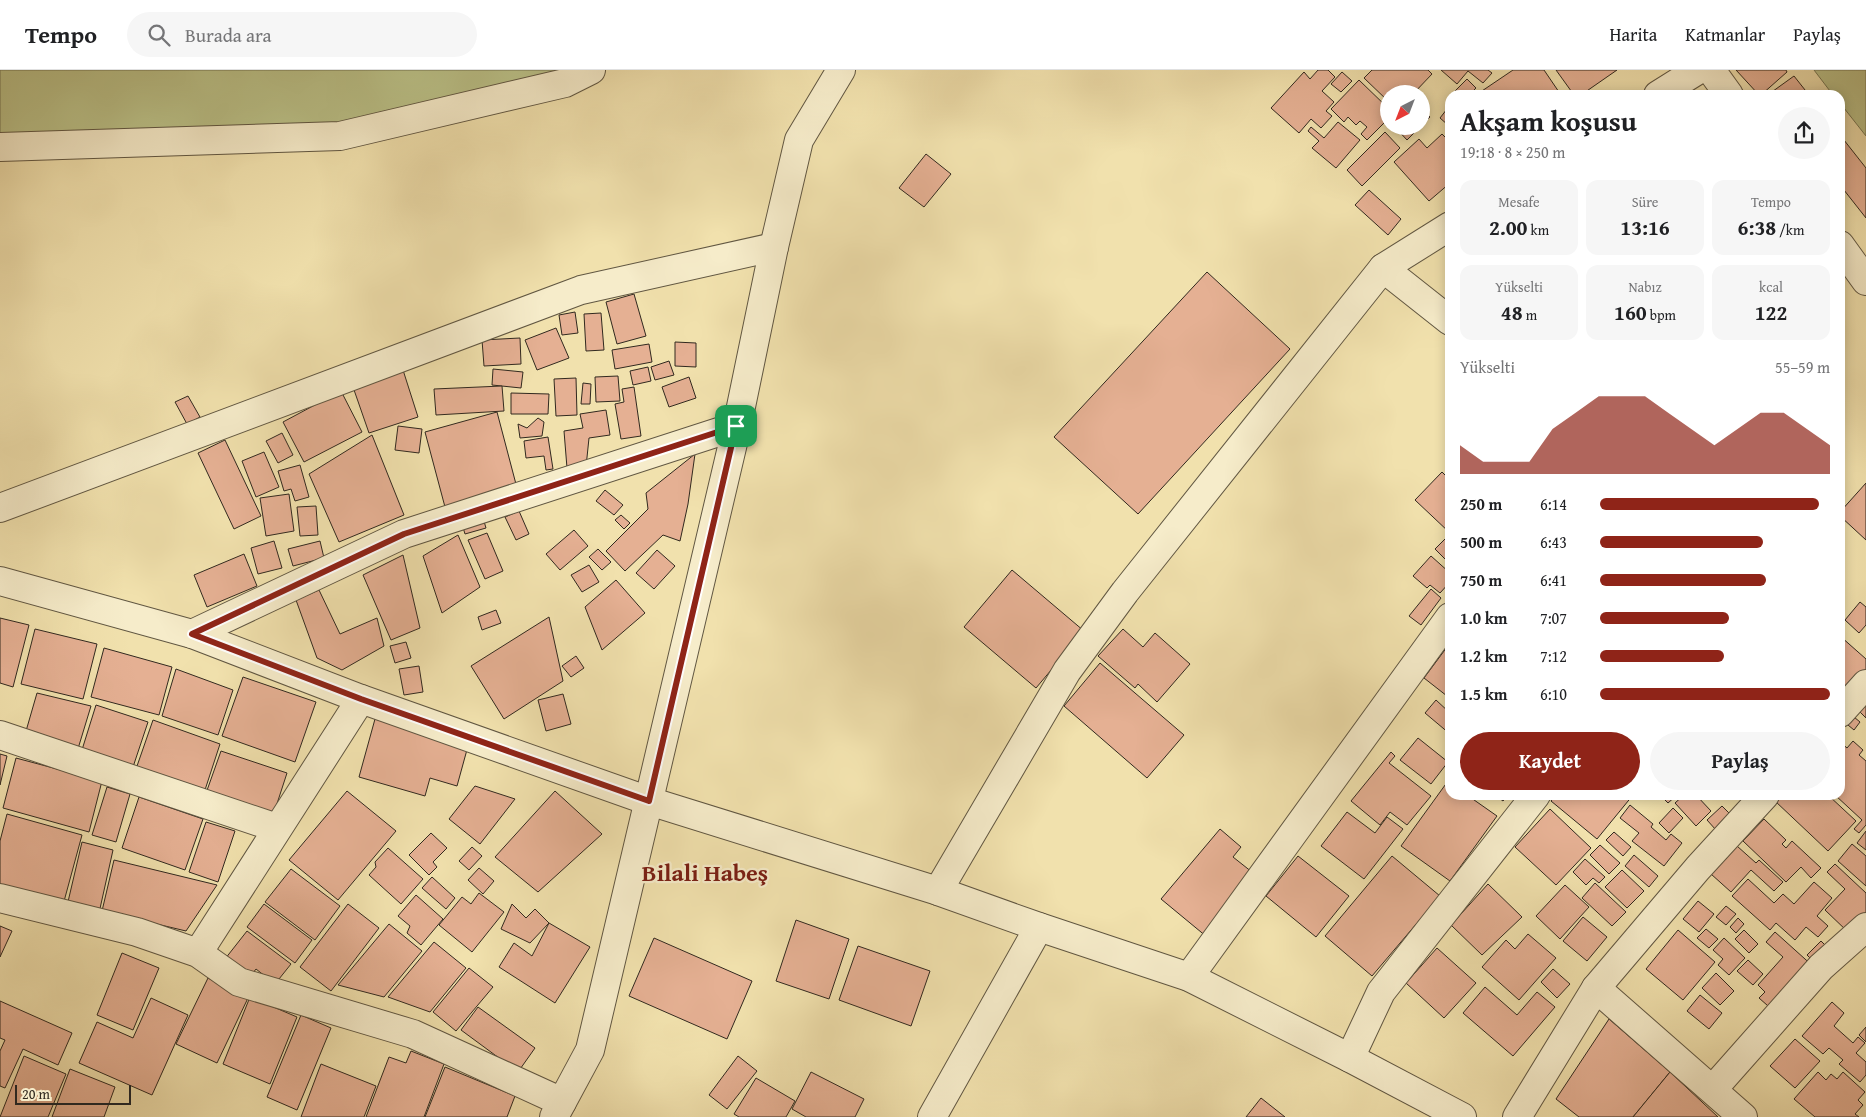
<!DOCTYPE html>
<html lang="tr">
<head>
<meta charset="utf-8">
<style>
	:root { --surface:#fff; --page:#f6f6f6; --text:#202124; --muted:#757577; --line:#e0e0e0; --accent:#8f2418 }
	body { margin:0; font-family:"Gentium Book Plus",serif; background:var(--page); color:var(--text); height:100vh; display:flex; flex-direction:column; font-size:19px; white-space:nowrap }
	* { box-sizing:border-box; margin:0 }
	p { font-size:16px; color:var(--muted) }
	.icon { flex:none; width:28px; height:28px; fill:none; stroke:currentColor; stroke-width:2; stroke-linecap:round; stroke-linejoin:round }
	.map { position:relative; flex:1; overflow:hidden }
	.panel { position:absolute; left:1445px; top:20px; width:400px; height:710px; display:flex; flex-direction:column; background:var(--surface); border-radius:15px; box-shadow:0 2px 12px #0003 }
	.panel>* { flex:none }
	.needle { width:32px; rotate:222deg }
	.buttons { position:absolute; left:1380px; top:15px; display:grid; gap:10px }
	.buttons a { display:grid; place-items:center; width:50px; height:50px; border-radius:50%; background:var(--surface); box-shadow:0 2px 12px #0003; font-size:25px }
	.scale { position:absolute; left:15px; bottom:12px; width:116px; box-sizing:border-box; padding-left:5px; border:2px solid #31291f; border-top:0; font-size:14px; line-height:18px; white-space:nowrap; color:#31291f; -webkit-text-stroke:4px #f6ecca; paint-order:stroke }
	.pin { position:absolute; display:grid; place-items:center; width:42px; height:42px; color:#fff; margin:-21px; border-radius:10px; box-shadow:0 2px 8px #0006 }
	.round { display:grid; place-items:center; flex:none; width:52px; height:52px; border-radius:26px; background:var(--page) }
	.overview { display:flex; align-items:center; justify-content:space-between; height:85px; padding:0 15px }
	h1 { font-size:28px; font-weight:600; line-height:38px }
	.metrics { display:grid; grid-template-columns:repeat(3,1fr); gap:8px; height:85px; padding:5px 15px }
	.metrics div { display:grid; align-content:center; border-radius:12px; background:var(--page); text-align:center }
	.metrics b { font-size:21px; font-weight:600 }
	.metrics small { font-size:14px; font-weight:400 }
	.metrics p { font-size:14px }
	.chart { height:140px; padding:10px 15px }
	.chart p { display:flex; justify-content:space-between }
	.chart svg { width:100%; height:90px; margin-top:5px; fill:var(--accent); opacity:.7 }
	.action { display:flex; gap:10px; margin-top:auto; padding:10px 15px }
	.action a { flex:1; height:58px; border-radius:30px; background:var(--accent); color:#fff; font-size:20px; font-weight:600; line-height:58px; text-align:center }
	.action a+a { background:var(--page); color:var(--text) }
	ul { padding:0 15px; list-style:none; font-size:16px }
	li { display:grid; grid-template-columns:80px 60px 1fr; align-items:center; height:38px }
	li i { height:12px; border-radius:6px; background:var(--accent) }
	header { display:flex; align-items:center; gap:30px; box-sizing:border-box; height:70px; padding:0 25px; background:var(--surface); border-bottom:1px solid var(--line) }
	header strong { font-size:24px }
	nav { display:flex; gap:28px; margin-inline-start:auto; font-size:18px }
	.search { width:350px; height:45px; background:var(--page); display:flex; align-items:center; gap:12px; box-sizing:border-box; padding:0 18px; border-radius:28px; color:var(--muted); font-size:19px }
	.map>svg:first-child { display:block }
</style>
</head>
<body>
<header>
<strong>Tempo</strong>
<div class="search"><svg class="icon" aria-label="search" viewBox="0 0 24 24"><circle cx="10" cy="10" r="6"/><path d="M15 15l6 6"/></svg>Burada ara</div>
<nav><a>Harita</a><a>Katmanlar</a><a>Paylaş</a></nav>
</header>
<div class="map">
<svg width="1866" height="1047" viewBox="0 0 1866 1047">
	<rect width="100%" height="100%" fill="#f1e1ad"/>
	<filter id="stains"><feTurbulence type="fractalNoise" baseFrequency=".004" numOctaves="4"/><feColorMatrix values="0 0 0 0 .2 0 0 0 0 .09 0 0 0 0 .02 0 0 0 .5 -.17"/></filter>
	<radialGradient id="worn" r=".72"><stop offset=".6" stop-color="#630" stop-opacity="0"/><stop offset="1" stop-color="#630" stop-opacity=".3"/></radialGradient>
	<g fill="#bbc289" stroke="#767654">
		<path d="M0 0H593L332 71 0 82Z"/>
		<path d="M1814 0H1866V66L1840 33V25H1833Z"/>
	</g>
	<g fill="#e5b093" stroke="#31291f">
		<path d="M1318 0H1328L1335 7 1322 21 1334 32 1326 41 1332 46 1321 58 1311 49 1299 63 1271 38 1304 2 1310 9Z"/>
		<path d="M1372 0H1428L1432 4 1413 24H1389V32L1364 8Z"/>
		<path d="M1441 0H1488L1492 3 1483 13 1468 1 1457 14Z"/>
		<path d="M1513 0H1544L1561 25H1476Z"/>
		<path d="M1556 0H1617L1581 25H1574Z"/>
		<path d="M1736 0H1786L1787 2 1761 25H1759Z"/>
		<path d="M1342 2 1352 11 1341 22 1331 14Z"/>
		<path d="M1794 6 1809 25H1770L1769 24Z"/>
		<path d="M1467 9 1476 18 1469 25H1458L1454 22Z"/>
		<path d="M1359 10 1389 39V48L1367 70 1361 64 1367 57 1360 51 1356 55 1348 47 1344 52 1331 39Z"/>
		<path d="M1421 38 1430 47 1421 56Z"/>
		<path d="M1447 39 1450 41V52L1448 55 1440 48Z"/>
		<path d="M1338 52 1360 70 1336 98 1312 78 1319 71 1308 61 1311 57 1324 68Z"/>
		<path d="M1394 56H1421L1407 70Z"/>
		<path d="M1385 62 1400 78 1362 116 1347 100Z"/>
		<path d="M1442 64 1450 72V113L1429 131 1394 92 1419 69 1427 78Z"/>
		<path d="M1840 65 1866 98V148L1840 115Z"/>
		<path d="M926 84 951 104 924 137 899 118Z"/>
		<path d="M1369 120 1401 149 1388 165 1355 135Z"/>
		<path d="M1207 202 1290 279 1138 444 1054 367Z"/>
		<path d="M634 224 646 266 617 274 606 232Z"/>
		<path d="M575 242 578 263 562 265 559 245Z"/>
		<path d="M601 243 604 280 586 281 584 244Z"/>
		<path d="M556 258 569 288 537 300 525 270Z"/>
		<path d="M520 268 521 294 484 296 482 270Z"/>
		<path d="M675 272 696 273V297L675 296Z"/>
		<path d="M649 274 652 292 615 299 612 280Z"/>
		<path d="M669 291 674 305 655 310 651 297Z"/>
		<path d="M648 297 651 311 633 315 630 301Z"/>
		<path d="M493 299 523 302 521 318 492 315Z"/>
		<path d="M403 300 418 347 369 363 353 317Z"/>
		<path d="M618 306 620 331 596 332 595 307Z"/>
		<path d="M689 307 696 328 669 337 662 317Z"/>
		<path d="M576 308 577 345 556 346 554 309Z"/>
		<path d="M583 313 591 314 590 334H581Z"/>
		<path d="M502 316 504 341 436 345 434 319Z"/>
		<path d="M634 317 641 366 621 369 615 334 624 332 622 319Z"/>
		<path d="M341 321 362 362 304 392 283 352Z"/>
		<path d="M511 323 549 324 548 344H511Z"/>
		<path d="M188 326 200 347 187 354 175 332Z"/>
		<path d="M606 340 610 365 589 368 586 397 567 398 564 361 583 358 580 344Z"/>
		<path d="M497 342 517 418 445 437 425 362Z"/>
		<path d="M538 348 544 352 542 366 520 368 518 354 527 358Z"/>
		<path d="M398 356 422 359 419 383 395 380Z"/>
		<path d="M282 363 293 385 278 393 266 371Z"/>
		<path d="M372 365 404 445 339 472 309 404Z"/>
		<path d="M548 367 553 399 546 400 544 386 526 388 524 371Z"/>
		<path d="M225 370 261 446 234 459 198 383Z"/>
		<path d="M264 382 279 417 256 427 242 391Z"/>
		<path d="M695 384 688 434 680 471 663 465 625 501 606 481 648 439 646 423Z"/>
		<path d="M300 395 309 427 295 431 291 419 284 421 278 401Z"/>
		<path d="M1442 402 1450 410V463L1415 430Z"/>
		<path d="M1866 413V470L1840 446V442Z"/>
		<path d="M605 420 623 435 614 445 596 431Z"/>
		<path d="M289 424 294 461 266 466 260 428Z"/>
		<path d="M316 436 318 465 300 466 297 437Z"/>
		<path d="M519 441 529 464 516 470 505 447Z"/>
		<path d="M621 445 630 453 624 459 615 450Z"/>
		<path d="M483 448 486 458 465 464 462 454Z"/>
		<path d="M574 460 588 476 560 500 546 484Z"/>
		<path d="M487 463 503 501 485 509 468 470Z"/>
		<path d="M458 465 480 517 442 543 423 486Z"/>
		<path d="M1446 468 1450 471V494L1435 479Z"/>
		<path d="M274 471 282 498 258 504 251 478Z"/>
		<path d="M320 471 324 488 293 496 288 479Z"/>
		<path d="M598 479 611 492 602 500 589 487Z"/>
		<path d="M657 480 675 496 654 519 636 503Z"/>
		<path d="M244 484 257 516 207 537 194 505Z"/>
		<path d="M403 485 420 558 391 570 363 505Z"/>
		<path d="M1431 486 1450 503V512L1440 523 1430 515 1427 518 1413 506Z"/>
		<path d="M589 495 599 512 582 522 571 505Z"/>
		<path d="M1012 500 1084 561 1036 618 964 557Z"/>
		<path d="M616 510 645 543 602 580 585 537Z"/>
		<path d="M1431 519 1441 528 1421 555 1409 546Z"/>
		<path d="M319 520 340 564 377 548 384 576 342 600 317 588 296 530Z"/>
		<path d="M1860 532 1866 537V555L1859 563 1845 550Z"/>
		<path d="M496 540 501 553 482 560 478 547Z"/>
		<path d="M549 547 563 611 504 649 471 596Z"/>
		<path d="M0 548 29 555 13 617 0 613Z"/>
		<path d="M35 559 97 574 83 629 21 614Z"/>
		<path d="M1123 559 1143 577 1155 563 1190 594 1157 632 1138 614 1135 618 1098 586Z"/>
		<path d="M1840 566 1866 589V603L1840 632Z"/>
		<path d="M406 572 411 588 395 593 390 576Z"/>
		<path d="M1450 573V622L1447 626 1424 608Z"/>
		<path d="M104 578 172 597 159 645 91 627Z"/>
		<path d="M576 586 584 598 571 607 562 596Z"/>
		<path d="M1100 593 1184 665 1147 708 1064 636Z"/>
		<path d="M419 596 423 622 404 625 399 599Z"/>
		<path d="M176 599 233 620 218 665 162 646Z"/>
		<path d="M243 607 316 632 295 692 222 666Z"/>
		<path d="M37 623 91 636 77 682 24 668Z"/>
		<path d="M563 624 571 654 546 661 538 630Z"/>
		<path d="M1436 630 1450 643V664L1425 643Z"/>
		<path d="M1866 631V648L1858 640Z"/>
		<path d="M96 635 148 652 132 700 81 683Z"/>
		<path d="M1854 647 1860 652 1854 660 1848 655Z"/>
		<path d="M375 649 468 676 457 716 430 708 425 726 359 707Z"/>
		<path d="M153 650 220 674 204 723 136 699Z"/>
		<path d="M1418 668 1448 692 1431 714 1400 690Z"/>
		<path d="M1853 671 1863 680 1859 685 1866 691V755L1859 763 1854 759 1862 750 1835 725H1840V672L1847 678Z"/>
		<path d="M221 681 287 703 272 749 205 726Z"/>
		<path d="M1391 682 1395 686 1389 693 1431 726 1407 755 1390 742 1380 755 1351 731Z"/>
		<path d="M0 684 7 686 0 715Z"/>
		<path d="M16 688 102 711 89 762 3 738Z"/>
		<path d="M1448 711 1450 712V725H1467L1497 746 1450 811 1401 776Z"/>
		<path d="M475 716 515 729 480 774 449 749Z"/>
		<path d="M107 717 130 724 116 772 92 765Z"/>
		<path d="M347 721 396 761 338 830 289 790Z"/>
		<path d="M555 721 602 764 538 822 495 787Z"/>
		<path d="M1495 725H1508L1503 731Z"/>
		<path d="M1556 725H1633L1597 769 1551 731Z"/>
		<path d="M1660 725H1677L1668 733Z"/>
		<path d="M1684 725H1696L1711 741 1696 756 1675 733Z"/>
		<path d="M1780 725H1828L1856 751 1828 781 1775 731Z"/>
		<path d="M139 727 203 749 185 800 122 778Z"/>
		<path d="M1630 735 1653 754 1651 757 1666 770 1671 764 1682 773 1664 796 1632 771 1639 763 1620 748Z"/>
		<path d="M1722 736 1732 746 1716 760 1707 750Z"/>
		<path d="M1673 738 1683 748 1669 763 1659 753Z"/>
		<path d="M1550 739 1591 778 1556 815 1515 777Z"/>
		<path d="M1347 742 1375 763 1387 747 1403 759 1364 809 1321 776Z"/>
		<path d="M7 744 82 765 63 835 0 817V771Z"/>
		<path d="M1764 749 1786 770 1782 774 1786 778 1792 771 1821 798 1811 808 1801 797 1786 812 1743 771Z"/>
		<path d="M206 752 235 761 218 812 189 802Z"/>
		<path d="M1220 759 1241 777 1233 787 1257 806 1207 867 1161 829Z"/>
		<path d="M1866 761V780L1857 773Z"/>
		<path d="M1614 762 1631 777 1623 786 1606 770Z"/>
		<path d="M431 763 447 778 433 792 437 797 429 805 409 785Z"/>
		<path d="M82 772 113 780 99 843 67 836Z"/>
		<path d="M1852 774 1866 786V816L1838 791Z"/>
		<path d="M1600 775 1620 793 1609 804 1590 785Z"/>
		<path d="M1737 776 1756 793 1759 790 1783 812 1774 821 1751 800 1731 822 1711 804Z"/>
		<path d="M472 777 482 786 469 800 459 791Z"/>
		<path d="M388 778 423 809 401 834 369 805 376 797 375 792Z"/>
		<path d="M1634 785 1658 806 1649 817 1625 796Z"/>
		<path d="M1298 786 1349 826 1316 867 1266 826Z"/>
		<path d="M1392 786 1440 826 1372 906 1325 866Z"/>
		<path d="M1585 789 1605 807 1599 813 1593 808 1586 815 1573 802Z"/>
		<path d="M114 790 217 815 186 861 102 841Z"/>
		<path d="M1835 794 1866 823V844L1848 862 1825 840 1845 819 1827 802Z"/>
		<path d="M479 798 494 811 483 824 468 810Z"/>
		<path d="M291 799 340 836 315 870 265 832Z"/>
		<path d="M1622 800 1644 821 1627 838 1605 817Z"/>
		<path d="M432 807 455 828 446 839 422 818Z"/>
		<path d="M1748 809 1774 833 1783 824 1794 834 1814 812 1832 828 1817 846 1828 856 1818 867 1806 857 1795 870 1776 853 1770 860 1732 826Z"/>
		<path d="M1595 813 1626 842 1612 856 1582 828Z"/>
		<path d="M1488 814 1522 847 1482 885 1451 855Z"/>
		<path d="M1565 815 1589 837 1560 869 1536 846Z"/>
		<path d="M479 823 504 842 472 882 439 855 462 827 471 834Z"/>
		<path d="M416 825 443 849 421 875 407 863 410 856 398 846Z"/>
		<path d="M1698 831 1714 844 1699 862 1683 849Z"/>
		<path d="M264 834 312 870 295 893 247 857Z"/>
		<path d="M348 834 379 858 331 921 300 897Z"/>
		<path d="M512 834 526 848 535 839 549 853 530 873 501 859Z"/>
		<path d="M1726 836 1736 844 1726 855 1716 847Z"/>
		<path d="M1583 847 1607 867 1587 891 1563 871Z"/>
		<path d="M1738 848 1744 854 1736 863 1730 857Z"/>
		<path d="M796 850 849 869 829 929 776 911Z"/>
		<path d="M549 853 590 877 555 933 499 897 514 873 532 886Z"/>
		<path d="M389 854 422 881 384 927 338 915Z"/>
		<path d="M0 856 12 861 0 887Z"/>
		<path d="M1706 859 1718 869 1709 878 1697 868Z"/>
		<path d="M1678 860 1715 892 1683 930 1646 899Z"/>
		<path d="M1744 860 1758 874 1749 883 1735 869Z"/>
		<path d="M247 861 291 894 275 914 256 899 249 908 225 889Z"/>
		<path d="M1775 862 1815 898 1776 943 1759 928 1765 922 1758 915 1783 887 1766 872Z"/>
		<path d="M1528 864 1556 888 1519 930 1482 897 1506 870 1515 879Z"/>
		<path d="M654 868 752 911 727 969 629 926Z"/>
		<path d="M1724 868 1745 888 1729 905 1718 895 1723 889 1713 880Z"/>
		<path d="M1821 871 1832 882 1818 896 1807 885Z"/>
		<path d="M434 872 466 898 430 942 388 927Z"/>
		<path d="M858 876 930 901 911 956 839 930Z"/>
		<path d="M1437 878 1476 913 1444 948 1406 913Z"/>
		<path d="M122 883 159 898 133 960 97 945Z"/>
		<path d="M1748 890 1763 904 1753 915 1737 901Z"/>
		<path d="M469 898 493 917 456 961 433 942Z"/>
		<path d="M1553 899 1570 914 1557 928 1541 912Z"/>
		<path d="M1716 903 1734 921 1720 935 1702 918Z"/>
		<path d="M208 908 248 928 217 993 176 974Z"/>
		<path d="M1485 917 1517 945 1537 922 1555 937 1513 986 1463 943Z"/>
		<path d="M1700 925 1722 943 1709 959 1687 941Z"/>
		<path d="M250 927 297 947 270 1014 223 994Z"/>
		<path d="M151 928 188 945 152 1025 79 993 97 952 133 968Z"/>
		<path d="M0 931 72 963 58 995 23 979 5 1018 0 1016V981L5 970 0 968Z"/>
		<path d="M1832 932 1844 943 1834 956 1853 973 1858 967 1865 973 1856 983 1866 992V1005L1860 1012 1839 994 1843 990 1829 978 1823 984 1802 966Z"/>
		<path d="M478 937 535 978 518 1002 461 960Z"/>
		<path d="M301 945 331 958 297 1040 267 1027Z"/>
		<path d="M1609 949 1670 1002 1633 1047H1579L1556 1029Z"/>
		<path d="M1866 957V972L1859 965Z"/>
		<path d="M1795 969 1820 991 1795 1018 1770 996Z"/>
		<path d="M411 981 444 994 424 1047H366L389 987 406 993Z"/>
		<path d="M24 986 66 1004 48 1047H0Z"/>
		<path d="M738 986 757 1001 727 1039 709 1025Z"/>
		<path d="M321 994 376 1016 364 1047H301Z"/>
		<path d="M445 997 515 1026 507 1047H425Z"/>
		<path d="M70 999 115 1017 104 1047H52Z"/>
		<path d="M811 1002 864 1029 855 1047H806L792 1039Z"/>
		<path d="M1670 1002 1718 1047H1633Z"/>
		<path d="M1818 1002 1826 1010 1831 1004 1837 1009 1843 1002 1865 1022 1858 1030 1863 1035 1855 1044 1859 1047H1815L1794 1029Z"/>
		<path d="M756 1008 795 1031 786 1047H739L734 1044Z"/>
		<path d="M1261 1028 1285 1047H1246Z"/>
	</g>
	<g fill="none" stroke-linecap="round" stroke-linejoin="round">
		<g stroke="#615742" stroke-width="30">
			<g id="minor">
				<path d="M1711 0 1729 25"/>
				<path d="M1658 25 1698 0"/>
				<path d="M0 77 340 66 565 13 591 0"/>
				<path d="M1840 175 1866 211"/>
				<path d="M1383 198 1450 251"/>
				<path d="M0 438 581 220 774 177"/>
				<path d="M0 511 192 564 361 629 649 731 938 821 1039 857 1189 907 1350 988 1462 1047"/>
				<path d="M192 564 404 464 737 356"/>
				<path d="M1840 643 1866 614"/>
				<path d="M0 665 277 758"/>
				<path d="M938 821 1067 601 1125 522 1383 198 1450 156"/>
				<path d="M0 828 137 862 198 883 239 912 413 964 562 1032"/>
				<path d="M198 883 361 629"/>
				<path d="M1189 907 1450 547"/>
				<path d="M1596 918 1743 1047"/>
				<path d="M1350 988 1381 922 1536 725"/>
				<path d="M1713 1019 1821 897 1866 857"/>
				<path d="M554 1047 590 980 737 356 774 177 799 70 841 0"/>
				<path d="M932 1047 1039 857"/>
				<path d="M1517 1047 1596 918 1698 798 1765 725"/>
			</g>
		</g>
		<use href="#minor" stroke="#f6ecca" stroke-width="28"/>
	</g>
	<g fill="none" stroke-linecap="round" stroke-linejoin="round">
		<g stroke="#fff" stroke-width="10">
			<path id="route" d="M736 356 649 731 361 629 192 564 404 464Z"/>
		</g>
		<use href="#route" stroke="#8f2418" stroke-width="6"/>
	</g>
	<g text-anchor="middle" stroke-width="4.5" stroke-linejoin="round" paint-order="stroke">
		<g font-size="24" font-weight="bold" fill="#7a1f14" stroke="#f6ecca">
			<text x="705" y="811">Bilali Habeş</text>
		</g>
	</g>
	<rect width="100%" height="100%" filter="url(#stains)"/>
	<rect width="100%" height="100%" fill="url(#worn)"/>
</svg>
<div class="buttons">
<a><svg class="needle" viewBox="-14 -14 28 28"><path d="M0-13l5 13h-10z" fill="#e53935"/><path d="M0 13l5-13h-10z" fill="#757577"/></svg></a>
</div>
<div class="scale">20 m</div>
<div class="pin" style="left:736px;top:356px;background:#1e9e55"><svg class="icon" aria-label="arrive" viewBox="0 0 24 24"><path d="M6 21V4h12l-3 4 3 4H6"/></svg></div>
<section class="panel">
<div class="overview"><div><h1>Akşam koşusu</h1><p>19:18 · 8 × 250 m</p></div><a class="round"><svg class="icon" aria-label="share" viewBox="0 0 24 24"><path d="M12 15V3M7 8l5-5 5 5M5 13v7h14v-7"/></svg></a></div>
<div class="metrics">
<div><p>Mesafe</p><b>2.00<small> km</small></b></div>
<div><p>Süre</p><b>13:16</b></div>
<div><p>Tempo</p><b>6:38<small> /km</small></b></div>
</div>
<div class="metrics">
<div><p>Yükselti</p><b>48<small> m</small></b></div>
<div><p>Nabız</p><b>160<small> bpm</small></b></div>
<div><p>kcal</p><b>122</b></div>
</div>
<div class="chart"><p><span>Yükselti</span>55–59 m</p>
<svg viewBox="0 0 160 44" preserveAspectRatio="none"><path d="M0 44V30L10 38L20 38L30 38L40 22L50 14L60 6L70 6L80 6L90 14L100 22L110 30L120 22L130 14L140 14L150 22L160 30V44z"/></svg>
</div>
<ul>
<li><b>250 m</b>6:14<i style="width:95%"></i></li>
<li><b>500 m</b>6:43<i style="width:71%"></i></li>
<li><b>750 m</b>6:41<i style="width:72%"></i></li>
<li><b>1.0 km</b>7:07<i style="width:56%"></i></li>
<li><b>1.2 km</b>7:12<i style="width:54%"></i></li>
<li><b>1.5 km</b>6:10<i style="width:100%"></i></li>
</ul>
<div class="action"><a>Kaydet</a><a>Paylaş</a></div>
</section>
</div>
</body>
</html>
